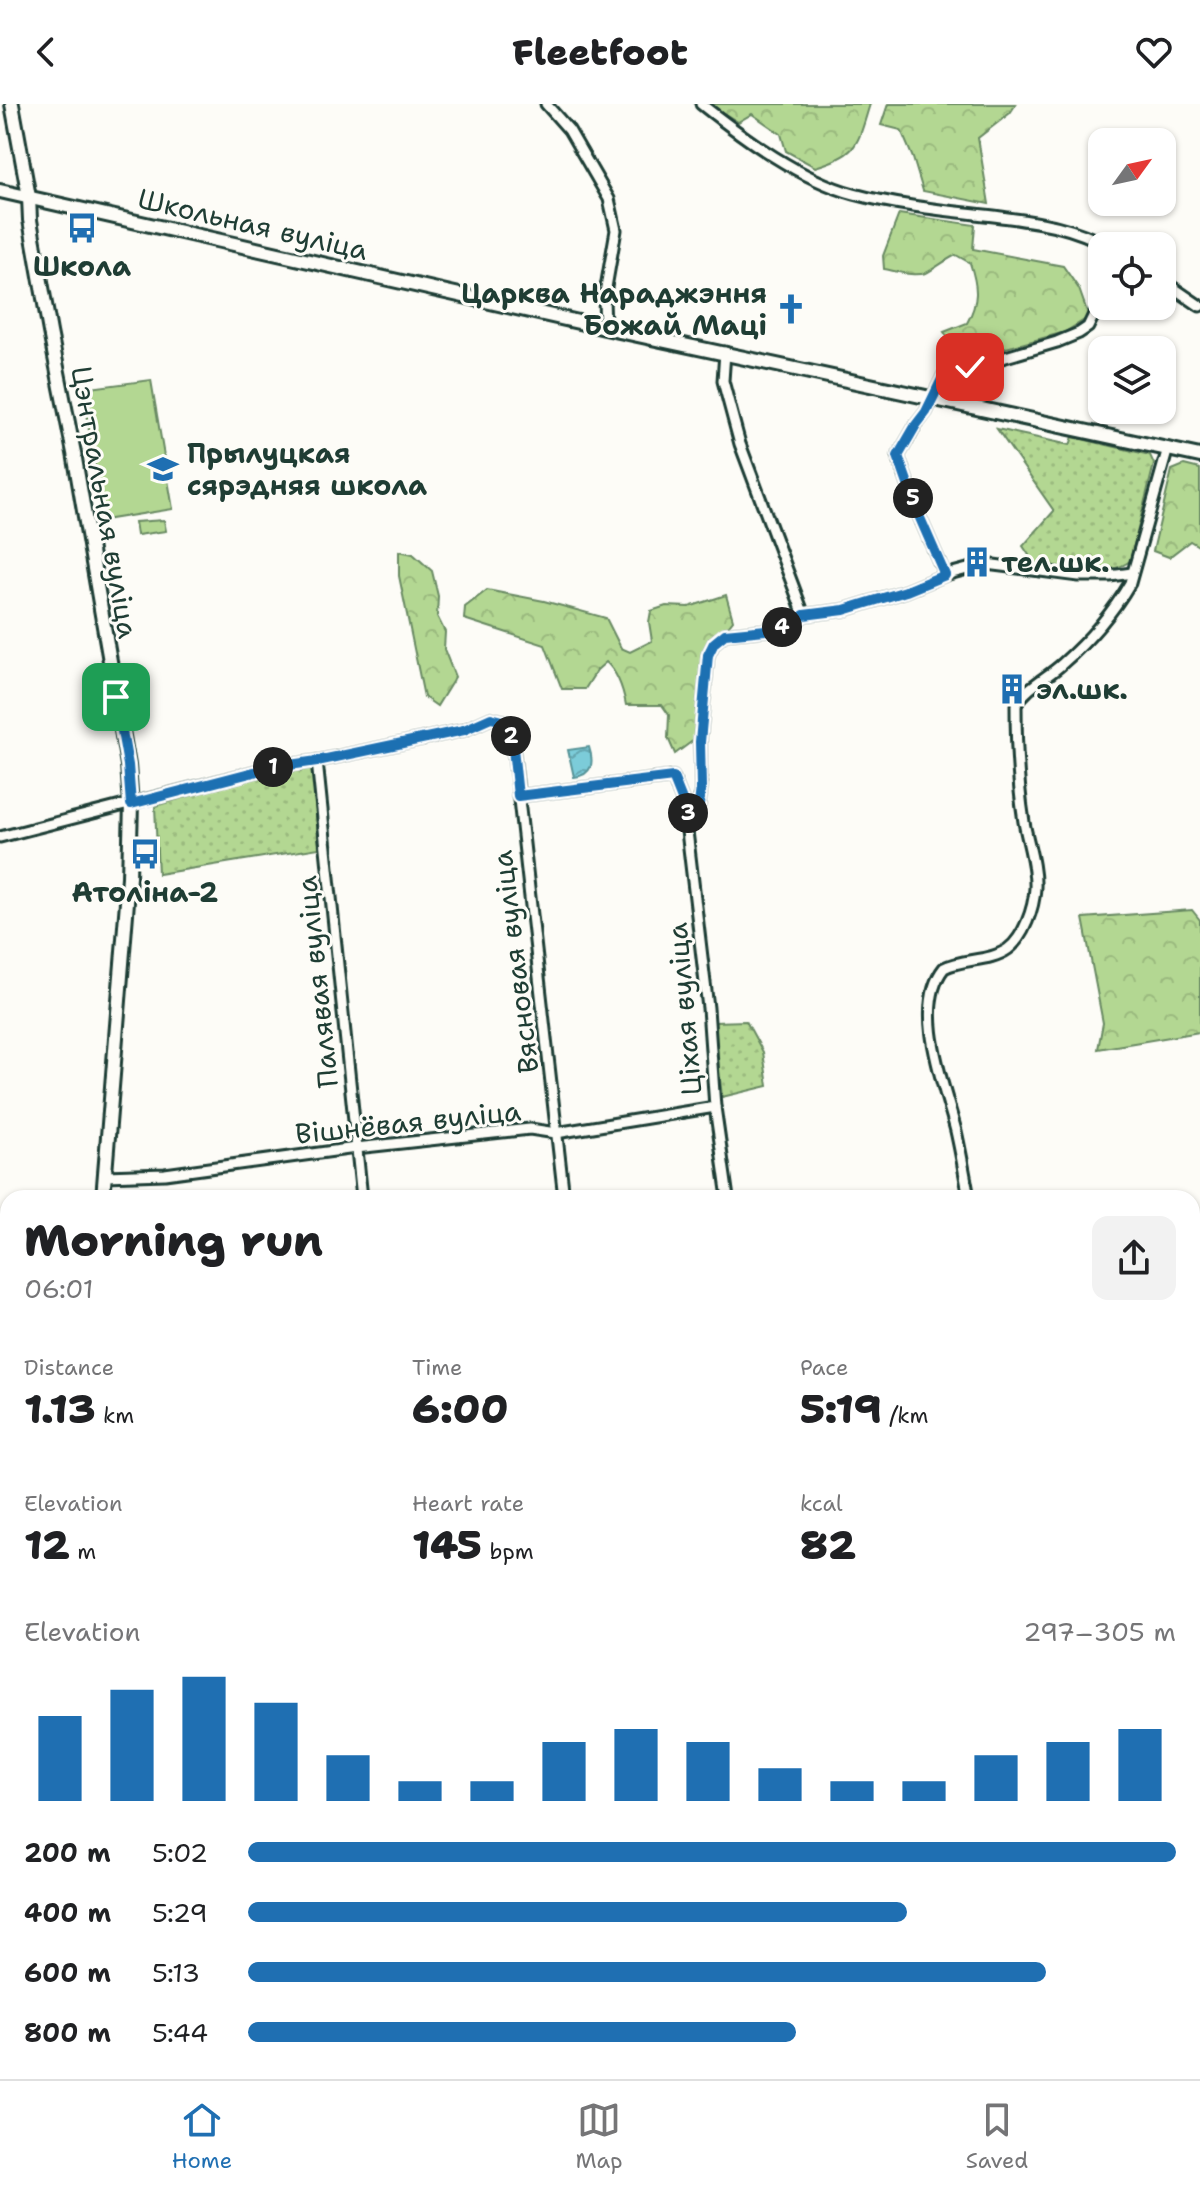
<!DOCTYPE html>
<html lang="en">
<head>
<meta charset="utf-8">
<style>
	:root { --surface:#fff; --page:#f2f2f2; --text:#202124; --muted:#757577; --line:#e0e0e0; --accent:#1f6fb2 }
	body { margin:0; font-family:"Shantell Sans",sans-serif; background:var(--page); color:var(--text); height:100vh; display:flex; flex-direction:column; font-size:30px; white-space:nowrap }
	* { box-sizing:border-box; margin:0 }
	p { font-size:26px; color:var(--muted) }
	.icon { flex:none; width:44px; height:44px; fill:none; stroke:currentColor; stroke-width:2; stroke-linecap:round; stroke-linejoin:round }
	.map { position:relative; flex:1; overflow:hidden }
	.panel { position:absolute; left:0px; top:1086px; width:1200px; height:890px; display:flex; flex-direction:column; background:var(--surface); border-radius:24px 24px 0 0; box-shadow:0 2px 6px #0004 }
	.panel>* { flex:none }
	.needle { width:52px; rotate:57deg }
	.tools { position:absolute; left:1088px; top:24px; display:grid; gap:16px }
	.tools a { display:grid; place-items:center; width:88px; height:88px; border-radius:16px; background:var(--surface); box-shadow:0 2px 6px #0004; font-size:40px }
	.pin { position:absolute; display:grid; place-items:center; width:68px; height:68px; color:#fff; margin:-34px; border-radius:16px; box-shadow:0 4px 12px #0006 }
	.km { position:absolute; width:40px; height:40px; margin:-20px; border-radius:50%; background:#222; color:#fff; font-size:22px; line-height:40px; text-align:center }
	.round { display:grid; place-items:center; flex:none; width:84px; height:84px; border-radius:16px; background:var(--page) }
	.head { display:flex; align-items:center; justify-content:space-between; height:136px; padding:0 24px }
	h1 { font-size:44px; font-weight:800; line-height:60px }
	.metrics { display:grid; grid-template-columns:repeat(3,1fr); gap:12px; height:136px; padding:8px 24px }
	.metrics div { display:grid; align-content:center }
	.metrics b { font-size:40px; font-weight:800 }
	.metrics small { font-size:22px; font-weight:400 }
	.metrics p { font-size:22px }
	.chart { height:224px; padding:16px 24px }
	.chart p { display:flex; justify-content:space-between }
	.chart svg { width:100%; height:144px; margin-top:8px; stroke:var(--accent); stroke-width:6 }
	ul { padding:0 24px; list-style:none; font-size:26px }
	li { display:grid; grid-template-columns:128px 96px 1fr; align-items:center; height:60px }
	li i { height:20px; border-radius:10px; background:var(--accent) }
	header { display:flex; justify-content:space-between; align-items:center; height:104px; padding:0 24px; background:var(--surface); font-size:36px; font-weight:800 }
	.menu { display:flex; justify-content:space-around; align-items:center; height:112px; border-top:2px solid var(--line); background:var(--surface); font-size:22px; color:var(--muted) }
	.menu a { display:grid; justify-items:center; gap:4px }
	.menu .on { color:var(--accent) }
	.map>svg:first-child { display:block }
</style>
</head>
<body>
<header><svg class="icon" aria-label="back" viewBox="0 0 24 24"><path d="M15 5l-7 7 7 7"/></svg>Fleetfoot<svg class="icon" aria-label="heart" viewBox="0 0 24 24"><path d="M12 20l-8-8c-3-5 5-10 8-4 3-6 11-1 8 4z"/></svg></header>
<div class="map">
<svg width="1200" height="1975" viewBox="0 0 1200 1975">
	<defs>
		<pattern id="grass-dots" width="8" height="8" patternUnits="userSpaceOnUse" patternTransform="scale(2)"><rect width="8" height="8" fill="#b3d792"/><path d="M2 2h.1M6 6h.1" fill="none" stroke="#9ab97e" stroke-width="1.8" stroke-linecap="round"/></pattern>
		<pattern id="forest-crowns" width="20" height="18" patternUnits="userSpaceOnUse" patternTransform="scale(2)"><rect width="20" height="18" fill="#b3d792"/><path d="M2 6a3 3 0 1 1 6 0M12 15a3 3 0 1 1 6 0" fill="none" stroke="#9ab97e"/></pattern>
		<pattern id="cemetery-stones" width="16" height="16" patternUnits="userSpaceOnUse" patternTransform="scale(2)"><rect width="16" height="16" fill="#b3d792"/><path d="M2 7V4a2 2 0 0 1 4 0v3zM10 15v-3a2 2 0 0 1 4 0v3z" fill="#9ab97e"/></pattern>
		<pattern id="water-waves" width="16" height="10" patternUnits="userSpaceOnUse" patternTransform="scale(2)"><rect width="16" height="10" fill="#7cccd9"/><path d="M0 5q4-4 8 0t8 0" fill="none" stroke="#65a7b1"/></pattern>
	</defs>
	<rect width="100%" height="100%" fill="#fdfcf7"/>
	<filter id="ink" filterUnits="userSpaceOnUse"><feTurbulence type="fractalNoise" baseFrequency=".0125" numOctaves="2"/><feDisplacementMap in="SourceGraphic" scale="16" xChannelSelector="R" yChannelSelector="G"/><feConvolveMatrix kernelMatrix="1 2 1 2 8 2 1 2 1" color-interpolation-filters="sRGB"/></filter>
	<g filter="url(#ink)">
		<g fill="url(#grass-dots)" stroke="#698a63" stroke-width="2">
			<path d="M997 325 1070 341 1073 333 1150 351 1154 360 1130 457C1105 476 1053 465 1023 462L1029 451 1023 442 1054 407Z"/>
			<path d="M312 663 319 744 158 770 155 702 272 668Z"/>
			<path d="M746 917 763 948 768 982 722 993 714 918Z"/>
		</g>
		<g fill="url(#forest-crowns)" stroke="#698a63" stroke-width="2">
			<path d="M709 0H870C857 41 859 50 815 63L786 47 781 30 752 10 738 18Z"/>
			<path d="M888 0H1016L1010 9 978 34 989 100 923 87 913 54 901 26 881 21Z"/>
			<path d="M899 110 975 121 973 145 1063 162 1079 185 1089 213 1065 228 1006 244 960 250 944 228 967 219C979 197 978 183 970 159L956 151C947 155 931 167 926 169 913 173 897 167 884 165L883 152Z"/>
			<path d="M1184 361 1200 365V443L1190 437 1169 453 1153 447 1172 366Z"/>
			<path d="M399 447 413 450 432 467 438 492 437 512 445 528 444 545 455 573 437 602 424 593 399 472Z"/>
			<path d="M487 486 544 497 606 514 621 544 630 548 652 537 649 518 651 507 666 502 689 503 726 491 733 516 726 525 716 530 707 543 698 633 675 650 668 634 669 611 662 601H626C623 585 618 569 606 558L597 566 585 585H562L545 541 464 515 465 503Z"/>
			<path d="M1192 806 1200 816V928L1098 945 1103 919 1083 814Z"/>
			<path d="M1200 1720V1763L1192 1764V1725Z"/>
			<rect x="548" y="1968" width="48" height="7"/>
		</g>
		<rect fill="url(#cemetery-stones)" stroke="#698a63" stroke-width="2" x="344" y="1968" width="204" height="7"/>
		<g fill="#b3d792" stroke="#698a63" stroke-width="2">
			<path d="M151 276 173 405 104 416 82 285Z"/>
			<path d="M164 416 166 427 137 431 135 418Z"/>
		</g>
		<path fill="url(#water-waves)" stroke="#579397" stroke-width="2" d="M589 643C594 658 593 671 574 673L568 646Z"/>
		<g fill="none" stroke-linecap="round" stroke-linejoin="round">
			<g stroke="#1f3d34" stroke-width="15">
				<g id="minor">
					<path d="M546 0 569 26 609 95 616 126 604 195 605 224"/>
					<path d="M701 0C744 34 801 76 854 90 902 103 952 107 1001 113 1038 118 1073 122 1107 142"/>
					<path d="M1162 176 1200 202"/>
					<path d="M725 248 723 277 740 340 804 511"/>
					<path d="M945 471 920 414 898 352 916 321 926 308 944 271 1057 238 1079 229 1088 223 1098 202 1102 199"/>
					<path d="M317 657 362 1094"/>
					<path d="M518 692 673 673 689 713"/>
					<path d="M689 713 699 701 701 683 700 638 708 551 714 539 725 530 775 525 795 519 804 511 844 506 906 487 945 471 986 460 1079 472H1110L1132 469"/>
					<path d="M689 713 687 727 708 904 715 1003 728 1094"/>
					<path d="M0 733 269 664 317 657 464 626 491 614 507 618 511 625 564 1094"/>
					<path d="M105 1072 165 1070 356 1044 530 1025 556 1029 715 1003"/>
					<path d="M969 1094C965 1072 961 1049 956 1027 945 983 912 904 944 864 964 854 990 858 1008 845 1024 833 1034 804 1035 784 1036 762 1028 740 1024 718 1018 680 1016 640 1016 601 1026 583 1047 574 1062 560 1088 537 1112 510 1130 479L1168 344"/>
					<path d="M1192 1443 1198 1442"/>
					<path d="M0 1529 8 1527"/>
					<path d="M0 1706 8 1704"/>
				</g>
			</g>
			<g stroke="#1f3d34" stroke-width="18">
				<g id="tertiary">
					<path d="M12 0 29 93 30 116 50 228 74 349 128 661 131 700 129 773 103 1094"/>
					<path d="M0 87 605 224 1200 352"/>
					<path d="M11 1975 13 1968"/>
				</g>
			</g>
			<use href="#minor" stroke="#fdfcf7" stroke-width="9"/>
			<use href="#tertiary" stroke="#fdfcf7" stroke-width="12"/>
		</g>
	</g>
	<g fill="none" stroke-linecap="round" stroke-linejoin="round" filter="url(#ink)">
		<g stroke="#fff" stroke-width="16">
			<path id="route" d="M116 593 128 661 131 700 269 664 317 657 464 626 491 614 507 618 511 625 518 692 673 673 689 713 699 701 701 683 700 638 708 551 714 539 725 530 775 525 795 519 804 511 844 506 906 487 945 471 920 414 898 352 916 321 926 308 944 271 970 263"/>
		</g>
		<use href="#route" stroke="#1f6fb2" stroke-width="10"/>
	</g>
	<defs>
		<g id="bus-bare" transform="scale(2.4)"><path d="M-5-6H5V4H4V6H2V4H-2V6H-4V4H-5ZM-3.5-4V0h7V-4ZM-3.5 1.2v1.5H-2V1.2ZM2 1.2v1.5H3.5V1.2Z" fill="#1f6fb2" stroke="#fdfcf7" stroke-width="2.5" paint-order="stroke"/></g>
		<g id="church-bare" transform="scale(2.4)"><path d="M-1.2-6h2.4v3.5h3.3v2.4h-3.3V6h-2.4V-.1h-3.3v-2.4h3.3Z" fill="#1f6fb2" stroke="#fdfcf7" stroke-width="2.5" paint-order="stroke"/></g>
		<g id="school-bare" transform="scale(2.4)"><path d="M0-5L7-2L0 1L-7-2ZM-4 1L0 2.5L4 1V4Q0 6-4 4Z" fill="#1f6fb2" stroke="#fdfcf7" stroke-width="2.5" paint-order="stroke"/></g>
		<g id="building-bare" transform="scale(2.4)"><path d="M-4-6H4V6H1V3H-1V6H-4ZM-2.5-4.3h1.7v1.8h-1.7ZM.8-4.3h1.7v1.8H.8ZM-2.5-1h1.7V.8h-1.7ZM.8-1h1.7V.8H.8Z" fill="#1f6fb2" stroke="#fdfcf7" stroke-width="2.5" paint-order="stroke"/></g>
	</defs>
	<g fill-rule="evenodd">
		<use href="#bus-bare" x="82" y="124"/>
		<use href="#church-bare" x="791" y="205"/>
		<use href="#school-bare" x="163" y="365"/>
		<use href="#building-bare" x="977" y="458"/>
		<use href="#building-bare" x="1012" y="585"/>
		<use href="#bus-bare" x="145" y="750"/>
	</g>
	<g text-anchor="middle" stroke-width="6" stroke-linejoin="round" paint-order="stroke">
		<g font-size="28" fill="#1f3d34" stroke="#fdfcf7">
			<text transform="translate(253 120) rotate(13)" y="10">Школьная вуліца</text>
			<text transform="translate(105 398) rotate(80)" y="10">Цэнтральная вуліца</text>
			<text transform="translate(515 858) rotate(-97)" y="10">Вясновая вуліца</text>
			<text transform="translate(317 878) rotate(-96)" y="10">Палявая вуліца</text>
			<text transform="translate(684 905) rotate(-95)" y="10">Ціхая вуліца</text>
			<text transform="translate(408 1018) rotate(-6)" y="10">Вішнёвая вуліца</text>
		</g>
		<g font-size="28" font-weight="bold" fill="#1f3d34" stroke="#fdfcf7" text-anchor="start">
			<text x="82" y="172" text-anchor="middle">Школа</text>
			<text x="767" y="199" text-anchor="end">Царква Нараджэння<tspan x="767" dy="32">Божай Маці</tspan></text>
			<text x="187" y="359">Прылуцкая<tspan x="187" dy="32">сярэдняя школа</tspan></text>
			<text x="1001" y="468">тел.шк.</text>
			<text x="1036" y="595">эл.шк.</text>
			<text x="145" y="798" text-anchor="middle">Атоліна-2</text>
		</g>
	</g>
</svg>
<div class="tools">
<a><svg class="needle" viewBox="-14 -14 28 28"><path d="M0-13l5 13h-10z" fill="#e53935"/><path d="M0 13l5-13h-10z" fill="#757577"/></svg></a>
<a><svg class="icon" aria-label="locate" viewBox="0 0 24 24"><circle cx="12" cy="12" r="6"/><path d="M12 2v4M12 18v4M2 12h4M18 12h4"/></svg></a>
<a><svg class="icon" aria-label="layers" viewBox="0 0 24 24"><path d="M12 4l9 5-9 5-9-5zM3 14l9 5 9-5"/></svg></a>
</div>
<div class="pin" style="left:116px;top:593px;background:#1e9e55"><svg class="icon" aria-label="arrive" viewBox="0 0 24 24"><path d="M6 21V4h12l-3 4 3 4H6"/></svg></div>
<div class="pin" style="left:970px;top:263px;background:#d93025"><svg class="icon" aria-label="check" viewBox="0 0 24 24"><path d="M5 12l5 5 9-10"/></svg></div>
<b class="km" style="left:273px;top:663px">1</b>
<b class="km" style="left:511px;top:632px">2</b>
<b class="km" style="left:688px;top:709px">3</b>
<b class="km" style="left:782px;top:523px">4</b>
<b class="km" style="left:913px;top:394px">5</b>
<section class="panel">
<div class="head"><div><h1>Morning run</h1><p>06:01</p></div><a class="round"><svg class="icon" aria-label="share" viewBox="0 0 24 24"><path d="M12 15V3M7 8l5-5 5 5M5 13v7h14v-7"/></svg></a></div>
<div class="metrics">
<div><p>Distance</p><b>1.13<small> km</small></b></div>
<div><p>Time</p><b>6:00</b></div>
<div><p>Pace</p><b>5:19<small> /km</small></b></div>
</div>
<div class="metrics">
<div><p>Elevation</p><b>12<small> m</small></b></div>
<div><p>Heart rate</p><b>145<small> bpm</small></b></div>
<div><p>kcal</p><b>82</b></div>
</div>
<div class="chart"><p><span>Elevation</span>297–305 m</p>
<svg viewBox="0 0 160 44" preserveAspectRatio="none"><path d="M5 44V18M15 44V10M25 44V6M35 44V14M45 44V30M55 44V38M65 44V38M75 44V26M85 44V22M95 44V26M105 44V34M115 44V38M125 44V38M135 44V30M145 44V26M155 44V22"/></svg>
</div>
<ul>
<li><b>200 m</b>5:02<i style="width:100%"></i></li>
<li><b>400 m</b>5:29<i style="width:71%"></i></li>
<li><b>600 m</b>5:13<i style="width:86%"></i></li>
<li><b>800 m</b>5:44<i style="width:59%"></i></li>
</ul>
</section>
</div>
<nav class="menu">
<a class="on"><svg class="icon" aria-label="home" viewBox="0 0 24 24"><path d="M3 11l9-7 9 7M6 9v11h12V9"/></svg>Home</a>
<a><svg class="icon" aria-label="map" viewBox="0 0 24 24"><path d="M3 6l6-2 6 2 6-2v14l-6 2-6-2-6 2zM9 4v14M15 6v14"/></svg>Map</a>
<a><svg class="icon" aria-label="saved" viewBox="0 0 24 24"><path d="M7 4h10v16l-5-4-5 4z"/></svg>Saved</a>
</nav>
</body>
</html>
